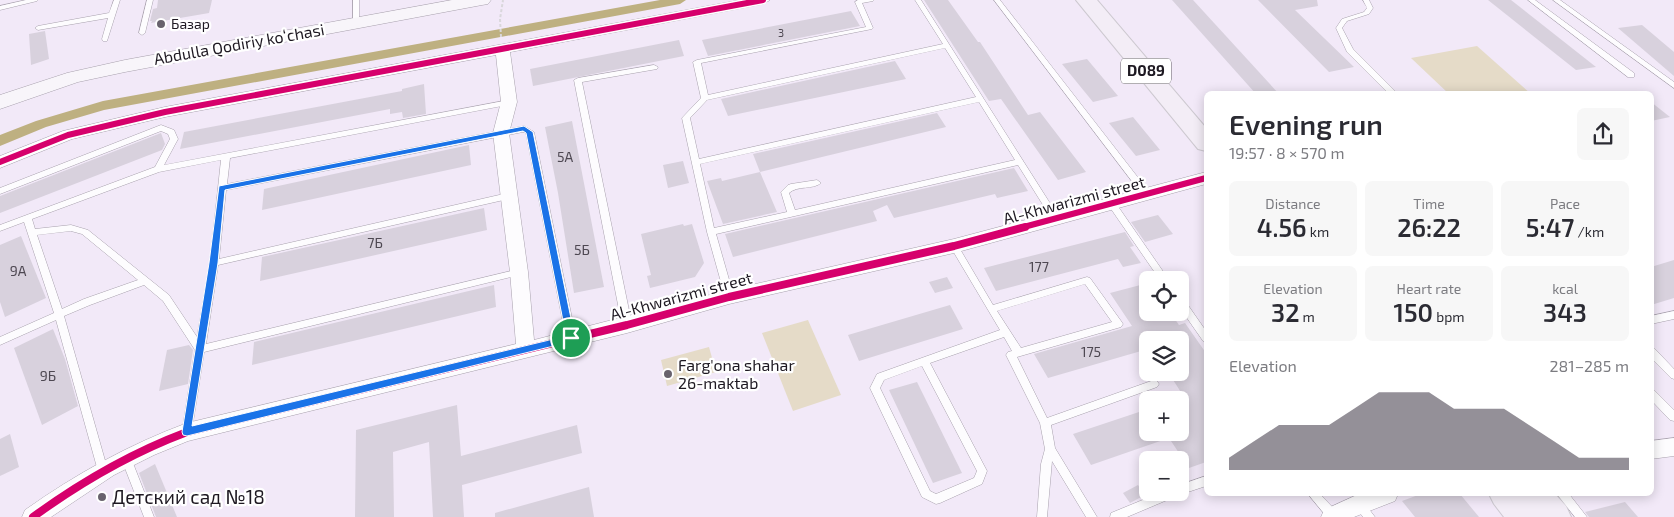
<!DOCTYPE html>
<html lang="en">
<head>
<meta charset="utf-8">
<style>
	:root { --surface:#fff; --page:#f7f7f7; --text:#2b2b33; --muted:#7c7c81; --accent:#68626d }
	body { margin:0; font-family:"Exo 2",sans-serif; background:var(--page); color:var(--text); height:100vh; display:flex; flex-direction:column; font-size:19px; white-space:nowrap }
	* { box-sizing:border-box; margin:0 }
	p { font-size:16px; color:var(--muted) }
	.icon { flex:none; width:28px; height:28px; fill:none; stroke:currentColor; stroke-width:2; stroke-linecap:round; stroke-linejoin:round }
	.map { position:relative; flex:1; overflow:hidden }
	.sheet { position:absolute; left:1204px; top:91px; width:450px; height:405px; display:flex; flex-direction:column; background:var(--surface); border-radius:8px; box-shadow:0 2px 12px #0003 }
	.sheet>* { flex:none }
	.fabs { position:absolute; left:1139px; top:271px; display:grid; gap:10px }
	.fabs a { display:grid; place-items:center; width:50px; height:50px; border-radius:8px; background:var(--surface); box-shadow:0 2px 12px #0003; font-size:25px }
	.pin { position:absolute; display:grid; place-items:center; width:42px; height:42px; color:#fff; margin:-21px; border:2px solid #fff; border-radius:50%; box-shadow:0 1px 5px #0007 }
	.round { display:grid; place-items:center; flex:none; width:52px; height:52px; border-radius:8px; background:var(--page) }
	.headline { display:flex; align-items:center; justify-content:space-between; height:85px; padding:0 25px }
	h1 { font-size:28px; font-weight:600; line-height:38px }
	.figures { display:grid; grid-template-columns:repeat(3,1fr); gap:8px; height:85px; padding:5px 25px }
	.figures div { display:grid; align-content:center; border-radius:8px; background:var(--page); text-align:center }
	.figures b { font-size:25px; font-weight:600 }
	.figures small { font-size:14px; font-weight:400 }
	.figures p { font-size:14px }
	.chart { height:140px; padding:10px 25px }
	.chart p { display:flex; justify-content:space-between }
	.chart svg { width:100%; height:90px; margin-top:5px; fill:var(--accent); opacity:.7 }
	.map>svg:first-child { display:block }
</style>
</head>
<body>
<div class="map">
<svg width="1674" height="517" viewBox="0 0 1674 517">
	<rect width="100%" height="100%" fill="#f2e9f8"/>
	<g fill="#e5dbc8">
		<path d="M1477 46 1531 94H1449L1411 58Z"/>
		<path d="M808 320 841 395 793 411 762 333Z"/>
		<path d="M709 347 716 372 667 386 661 360Z"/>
	</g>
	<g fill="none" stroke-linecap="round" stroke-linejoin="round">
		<path fill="#beb081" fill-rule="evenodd" d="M660 0H686L680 4 104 110 46 127 0 146V135L36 121 103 101Z"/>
	</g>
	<g fill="#d8d1dd">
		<path d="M158 0H212L209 13 151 23 152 21H150L153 9 157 8Z"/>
		<path d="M924 0H948L978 42H980L1028 115 1040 112 1086 172 1058 180 1001 99 989 101Z"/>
		<path d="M1172 0H1193L1279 94H1256Z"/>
		<path d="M1258 0H1317L1318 6 1295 10 1354 67 1329 72Z"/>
		<path d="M1488 0H1511L1596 67 1576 70Z"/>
		<path d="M851 11 860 26 708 56 702 40Z"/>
		<path d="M1642 25 1674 52V76L1618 28Z"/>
		<path d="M45 31 49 59 31 65 29 34Z"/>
		<path d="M679 40 684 56 533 86 530 69Z"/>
		<path d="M1087 59 1118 96 1093 102 1062 64Z"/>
		<path d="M895 61 906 79 728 116 721 99Z"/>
		<path d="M424 84 426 114 403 118 402 112 390 114V109L180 149 184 132 402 91V89Z"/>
		<path d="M1651 102 1670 117 1651 121Z"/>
		<path d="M937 113 946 127 760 172 753 154Z"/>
		<path d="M1133 117 1160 150 1136 156 1109 123Z"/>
		<path d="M572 121 604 287 574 293 558 193 545 127Z"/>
		<path d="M161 133 165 144 162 150 0 213V196Z"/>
		<path d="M469 145 471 165 262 210 264 189Z"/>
		<path d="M683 161 689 183 668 188 663 165Z"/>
		<path d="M1014 168 1028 191 997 198 995 194 894 218 887 205 873 211 877 221 733 257 725 234Z"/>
		<path d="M760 172 777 212 723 224 707 181 721 178 722 181Z"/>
		<path d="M484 208 487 230 260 281 262 257Z"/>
		<path d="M1158 215 1173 234 1145 242 1131 222Z"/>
		<path d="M683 224 684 226 692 224 704 263 695 277 650 288 647 276 651 275 641 234Z"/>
		<path d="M1125 232 1134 246 1130 247 1141 263 1123 267 1118 259 996 291 984 268Z"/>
		<path d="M21 236 46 298 5 317 0 302V245Z"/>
		<path d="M1674 260V298L1651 305V267Z"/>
		<path d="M947 277 953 288 935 293 929 282Z"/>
		<path d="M1148 283V312H1170L1179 325 1185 323 1206 353V462L1189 468 1169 438 1091 465 1073 434 1148 409V432H1180V398L1184 397 1168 372H1180V340H1148V349L1048 378 1034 354 1132 326 1110 293Z"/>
		<path d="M494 285 496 307 252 365 254 342Z"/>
		<path d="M950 305 963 329 859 361 848 335Z"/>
		<path d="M53 329 65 359 78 406 42 425 14 348Z"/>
		<path d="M189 345 193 350 188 384 159 391 167 350Z"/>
		<path d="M917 382 962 473 933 483 889 390Z"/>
		<path d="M457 405 461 456 577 425 582 453 462 485 464 517H433L429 442 393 452 394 517H355L356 430Z"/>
		<path d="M10 434 19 467 0 476V439Z"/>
		<path d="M155 464 177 517H156L139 473Z"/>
		<path d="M1138 485 1145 495 1130 503 1123 493Z"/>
		<path d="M589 487 594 517H495V513Z"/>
		<path d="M1421 494H1460L1479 517H1415L1402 501Z"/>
		<path d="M1625 502 1638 517H1589L1585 512Z"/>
	</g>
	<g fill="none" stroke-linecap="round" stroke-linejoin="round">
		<g stroke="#a8a1ad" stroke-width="1">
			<g id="lane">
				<path d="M26 0H38L37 1 0 10V6Z"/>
				<path d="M114 0H120L107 41H103L102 39 108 18 38 30 35 28 38 26 109 13Z"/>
				<path d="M147 0H153L145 33 142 35 139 33Z"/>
				<path d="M353 0H359V23L356 25 353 23Z"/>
				<path d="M858 0H874L873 1 862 3 873 28 872 29 701 63 708 95 943 44 915 0H921L1060 219 1059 221H1053L1018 165 716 234 734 297 732 300H726L707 232 682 118 701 98 693 62 697 60 866 27 855 2ZM945 48 976 97 699 159 690 118 707 100ZM979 102 1015 160 795 210 789 193C798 185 813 190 821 183L817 180 791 184 788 185 781 192 787 212 714 228 700 164Z"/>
				<path d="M994 0H1000L1150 193 1151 195 1150 197H1144Z"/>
				<path d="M1363 0H1369L1373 8 1369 14 1347 21 1342 28 1353 49 1398 94H1389L1347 52 1336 28 1342 19 1364 12 1367 8Z"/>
				<path d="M1528 0H1535L1634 73V77H1628Z"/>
				<path d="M1553 0H1560L1674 82V88Z"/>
				<path d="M654 65 658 67 657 69 582 82 632 325 630 328 627 329 624 328 622 325 574 80 578 78Z"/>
				<path d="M509 100 513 102 512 104 230 158 227 184 524 126 534 132 576 338 574 341 571 342 568 341 566 338 526 133 523 132 226 190 219 259 508 193 512 196 508 199 218 265 206 344 519 269 522 270 523 272 522 274 519 275 204 352 191 435 187 436 183 435 182 432 195 350 163 301 144 285 90 305 64 316 108 471 107 474 103 476 99 474 98 471 56 320 0 345V337L54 313 24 222 0 231V225L155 167 170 139 168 134 161 131 0 194V188L161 125 174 130 178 139 164 165ZM221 160 210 263 197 337 169 295 88 230 71 225 35 229 32 219 159 172ZM71 231 82 234 138 280 84 299 62 309 37 235Z"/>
				<path d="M1112 201 1115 202 1169 280H1160L1109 206 1108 204 1109 202Z"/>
				<path d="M954 243 957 244 993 305 1087 277 1090 278 1121 321 1123 324 1121 327 1017 357 1047 418 1154 380 1157 381 1159 384 1157 387 1051 425 1055 448 1097 517H1086L1052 461 1047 517H1037L1041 464 1045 449 1040 423 1006 355 1008 352 1012 351 1004 337 930 363 987 471 982 484 940 503 936 504 922 497 870 388 877 374 1000 330 950 246ZM1085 284 1112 322 1021 348 997 311ZM922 366 977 471 974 478 936 494 930 491 880 388 884 380Z"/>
				<path d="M1180 297 1183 298 1206 331V342L1203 341 1180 308Z"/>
				<path d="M1674 311V319L1651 324V316Z"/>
				<path d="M1651 347 1654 348 1674 369V379L1671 378 1651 358Z"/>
				<path d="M1651 389 1654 390 1674 410V421L1670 420 1651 400Z"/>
				<path d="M126 453 130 455 131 458 154 517H144L121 458 122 455Z"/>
				<path d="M1206 476V486L1179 495 1127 517H1110L1111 513 1162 492H1180V485Z"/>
				<path d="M1308 494H1320L1337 512 1338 517H1327Z"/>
				<path d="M1557 494H1569L1587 517H1575Z"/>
				<path d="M1358 499 1362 500 1375 517H1363L1353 504 1354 500Z"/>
			</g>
		</g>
		<g stroke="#a8a1ad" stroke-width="1">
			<g id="street">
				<path d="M741 0H770L763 4 510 52 517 102 509 133 528 272 534 340 729 290 954 239 1206 172V184L954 253 729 304 627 333 188 441 154 455 114 475 51 517H22L25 510C76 474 128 445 187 423L516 344 510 272 493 133 501 102 496 55 165 117 72 139 0 168V156L63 131 165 107Z"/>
				<path d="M1674 438V456L1651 459V441Z"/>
				<path d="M1359 494H1398L1395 501 1354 517H1321L1324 510Z"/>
			</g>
		</g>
		<g stroke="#a8a1ad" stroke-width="1">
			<path id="secondary" d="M452 0H491L488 4 482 5 125 72 78 82 0 109V95L67 73 125 60Z"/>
		</g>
		<g stroke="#cdc9d0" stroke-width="2">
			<g id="primary">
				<path d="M1076 0H1097L1206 128V151L1198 149Z"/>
				<path d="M1489 494H1555L1566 506 1571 517H1504L1494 504Z"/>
			</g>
		</g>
		<path stroke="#d9d7db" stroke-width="2" stroke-dasharray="3 2" stroke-linecap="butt" d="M501 37 500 19 503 0"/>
		<use href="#lane" fill="#fdfcfe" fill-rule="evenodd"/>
		<use href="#street" fill="#fdfcfe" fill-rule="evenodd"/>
		<use href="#secondary" fill="#f8f5fa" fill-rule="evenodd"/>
		<use href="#primary" fill="#f3edf6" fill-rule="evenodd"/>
		<g stroke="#fff" stroke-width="9">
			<g id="cycleway-far1">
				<path d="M0 162 68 135 165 112 763 0"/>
				<path d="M1020 228 1206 178"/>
			</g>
		</g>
		<g stroke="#fff" stroke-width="11">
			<path id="cycleway" d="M33 517C81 482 131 453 187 432L627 325 729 297 954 246 1025 227"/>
		</g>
		<use href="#cycleway-far1" stroke="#d6006c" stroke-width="6"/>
		<use href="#cycleway" stroke="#d6006c" stroke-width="8"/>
	</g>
	<path fill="#1a73e8" stroke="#fff" fill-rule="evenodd" d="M524 126 533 132 575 338 574 341 187 436 183 435 182 432 209 263 219 186ZM523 131 526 133 566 336 192 426 218 263 225 190Z"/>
	<g fill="#68626d" stroke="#fff" stroke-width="2">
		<circle cx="161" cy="24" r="5"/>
		<circle cx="668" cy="374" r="5"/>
		<circle cx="102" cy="497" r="5"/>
	</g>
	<g text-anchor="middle" stroke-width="4.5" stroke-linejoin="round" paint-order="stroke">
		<g font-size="11" fill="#4e4852">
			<text x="781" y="37">3</text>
		</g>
		<g font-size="14" fill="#1e1922" stroke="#fff" text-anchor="start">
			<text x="171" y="29">Базар</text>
		</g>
		<g font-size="14" fill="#4e4852">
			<text x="565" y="162">5А</text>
			<text x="375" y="248">7Б</text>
			<text x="582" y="255">5Б</text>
			<text x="1039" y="272">177</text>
			<text x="18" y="276">9А</text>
			<text x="1091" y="357">175</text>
			<text x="48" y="381">9Б</text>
		</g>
		<rect fill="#fff" stroke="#625e64" stroke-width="1" x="1121" y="58.5" width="50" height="25" rx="4"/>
		<g font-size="15" font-weight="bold" fill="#1e1922">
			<text x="1146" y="76">D089</text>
		</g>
		<g font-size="16" fill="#1e1922" stroke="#fff">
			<text transform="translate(239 44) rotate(-10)" y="6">Abdulla Qodiriy koʻchasi</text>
			<text transform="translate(1074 200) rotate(-15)" y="6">Al-Khwarizmi street</text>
			<text transform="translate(681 296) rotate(-15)" y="6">Al-Khwarizmi street</text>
		</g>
		<g font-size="16" fill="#1e1922" stroke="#fff" text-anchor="start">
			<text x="678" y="371">Farg'ona shahar<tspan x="678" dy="18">26-maktab</tspan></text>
		</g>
		<g font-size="19" fill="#1e1922" stroke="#fff" text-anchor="start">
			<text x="112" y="504">Детский сад №18</text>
		</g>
	</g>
</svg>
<div class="fabs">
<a><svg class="icon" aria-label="locate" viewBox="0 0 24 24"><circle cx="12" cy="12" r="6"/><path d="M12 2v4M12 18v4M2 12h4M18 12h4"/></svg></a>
<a><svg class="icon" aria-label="layers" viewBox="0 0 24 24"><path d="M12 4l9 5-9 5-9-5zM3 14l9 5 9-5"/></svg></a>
<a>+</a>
<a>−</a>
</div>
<div class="pin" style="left:571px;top:338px;background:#1e9e55"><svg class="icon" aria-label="arrive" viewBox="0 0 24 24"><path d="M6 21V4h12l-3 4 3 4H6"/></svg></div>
<section class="sheet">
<div class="headline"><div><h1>Evening run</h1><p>19:57 · 8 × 570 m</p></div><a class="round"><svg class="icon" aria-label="share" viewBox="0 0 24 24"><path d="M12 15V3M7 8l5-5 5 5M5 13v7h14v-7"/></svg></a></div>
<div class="figures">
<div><p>Distance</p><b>4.56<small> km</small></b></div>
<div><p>Time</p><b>26:22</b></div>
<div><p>Pace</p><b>5:47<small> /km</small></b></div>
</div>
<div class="figures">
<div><p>Elevation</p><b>32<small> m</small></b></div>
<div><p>Heart rate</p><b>150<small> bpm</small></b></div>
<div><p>kcal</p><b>343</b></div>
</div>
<div class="chart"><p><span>Elevation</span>281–285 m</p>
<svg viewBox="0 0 160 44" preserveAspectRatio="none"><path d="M0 44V38L10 30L20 22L30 22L40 22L50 14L60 6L70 6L80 6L90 14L100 14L110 14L120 22L130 30L140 38L150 38L160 38V44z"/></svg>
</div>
</section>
</div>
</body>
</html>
